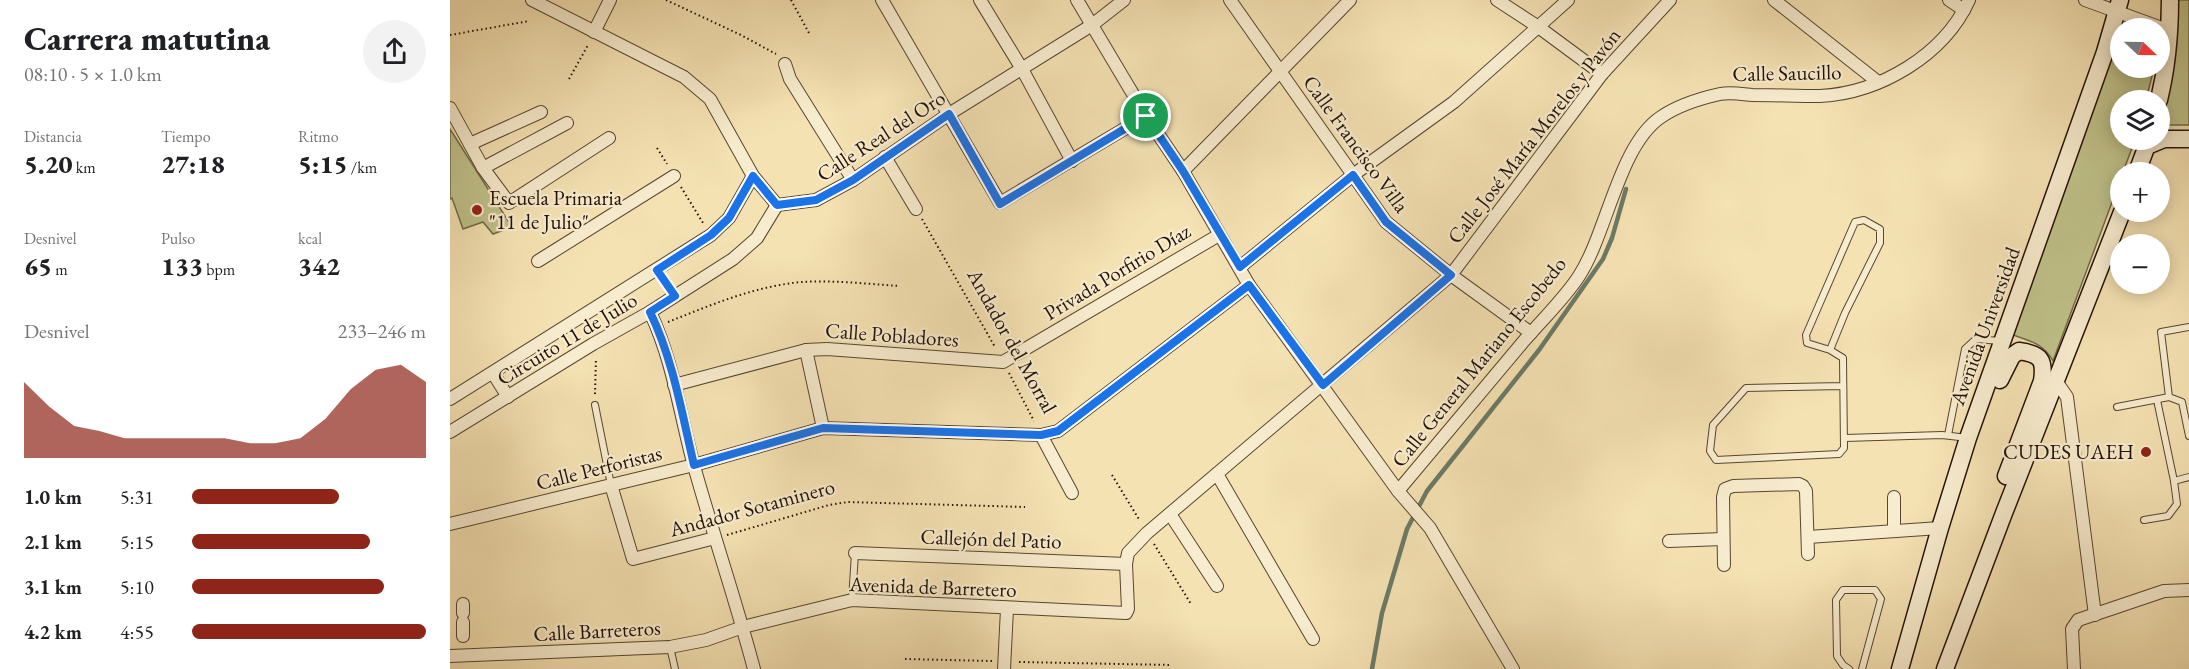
<!DOCTYPE html>
<html lang="es">
<head>
<meta charset="utf-8">
<style>
	:root { --surface:#fff; --page:#f2f2f2; --text:#202124; --muted:#757577; --accent:#8f2418 }
	body { margin:0; font-family:"EB Garamond",serif; background:var(--page); color:var(--text); height:100vh; display:flex; flex-direction:column; font-size:22px; white-space:nowrap }
	* { box-sizing:border-box; margin:0 }
	p { font-size:20px; color:var(--muted) }
	.icon { flex:none; width:33px; height:33px; fill:none; stroke:currentColor; stroke-width:2; stroke-linecap:round; stroke-linejoin:round }
	.map { position:relative; flex:1; overflow:hidden }
	.sheet { display:flex; flex-direction:column; background:var(--surface); width:450px }
	.sheet>* { flex:none }
	.needle { width:39px; rotate:112deg }
	.tools { position:absolute; left:1660px; top:18px; display:grid; gap:12px }
	.tools a { display:grid; place-items:center; width:60px; height:60px; border-radius:50%; background:var(--surface); box-shadow:0 3px 15px #0003; font-size:30px }
	.pin { position:absolute; display:grid; place-items:center; width:51px; height:51px; color:#fff; margin:-26px; border:3px solid #fff; border-radius:50%; box-shadow:0 2px 6px #0007 }
	.round { display:grid; place-items:center; flex:none; width:63px; height:63px; border-radius:32px; background:var(--page) }
	.head { display:flex; align-items:center; justify-content:space-between; height:102px; padding:0 24px }
	h1 { font-size:33px; font-weight:800; line-height:45px }
	.metrics { display:grid; grid-template-columns:repeat(3,1fr); gap:9px; height:102px; padding:6px 24px }
	.metrics div { display:grid; align-content:center }
	.metrics b { font-size:26px; font-weight:800 }
	.metrics small { font-size:16px; font-weight:400 }
	.metrics p { font-size:16px }
	.chart { height:168px; padding:12px 24px }
	.chart p { display:flex; justify-content:space-between }
	.chart svg { width:100%; height:108px; margin-top:6px; fill:var(--accent); opacity:.7 }
	ul { padding:0 24px; list-style:none; font-size:20px }
	li { display:grid; grid-template-columns:96px 72px 1fr; align-items:center; height:45px }
	li i { height:15px; border-radius:8px; background:var(--accent) }
	main { display:flex; flex:1; min-height:0 }
	.map>svg:first-child { display:block }
</style>
</head>
<body>
<main>
<section class="sheet">
<div class="head"><div><h1>Carrera matutina</h1><p>08:10 · 5 × 1.0 km</p></div><a class="round"><svg class="icon" aria-label="share" viewBox="0 0 24 24"><path d="M12 15V3M7 8l5-5 5 5M5 13v7h14v-7"/></svg></a></div>
<div class="metrics">
<div><p>Distancia</p><b>5.20<small> km</small></b></div>
<div><p>Tiempo</p><b>27:18</b></div>
<div><p>Ritmo</p><b>5:15<small> /km</small></b></div>
</div>
<div class="metrics">
<div><p>Desnivel</p><b>65<small> m</small></b></div>
<div><p>Pulso</p><b>133<small> bpm</small></b></div>
<div><p>kcal</p><b>342</b></div>
</div>
<div class="chart"><p><span>Desnivel</span>233–246 m</p>
<svg viewBox="0 0 160 44" preserveAspectRatio="none"><path d="M0 44V13L10 23L20 31L30 33L40 36L50 36L60 36L70 36L80 36L90 38L100 38L110 36L120 28L130 16L140 8L150 6L160 13V44z"/></svg>
</div>
<ul>
<li><b>1.0 km</b>5:31<i style="width:63%"></i></li>
<li><b>2.1 km</b>5:15<i style="width:76%"></i></li>
<li><b>3.1 km</b>5:10<i style="width:82%"></i></li>
<li><b>4.2 km</b>4:55<i style="width:100%"></i></li>
</ul>
</section>
<div class="map">
<svg width="1739" height="669" viewBox="0 0 1739 669">
	<rect width="100%" height="100%" fill="#f5e2b3"/>
	<filter id="stains"><feTurbulence type="fractalNoise" baseFrequency=".00333" numOctaves="4"/><feColorMatrix values="0 0 0 0 .2 0 0 0 0 .09 0 0 0 0 .02 0 0 0 .5 -.17"/></filter>
	<radialGradient id="worn" r=".72"><stop offset=".6" stop-color="#630" stop-opacity="0"/><stop offset="1" stop-color="#630" stop-opacity=".3"/></radialGradient>
	<g fill="#c0c28a" stroke="#716a48" stroke-width="1.5">
		<path d="M1728 0H1739V125H1710L1720 86Z"/>
		<path d="M1671 34V68H1704L1696 100H1671V140H1685L1673 172H1671V178L1603 361C1594 344 1581 341 1563 335L1667 35Z"/>
		<path d="M0 129 62 227 43 234 33 222 13 229 2 198 0 199Z"/>
	</g>
	<g fill="none" stroke-linecap="round" stroke-linejoin="round">
		<path stroke="#6c7a66" stroke-width="4.5" d="M922 669 932 613 957 529 977 491 1089 350 1153 259 1162 238 1176 189"/>
		<g stroke="#574631" stroke-width="8">
			<g id="lane">
				<path d="M1380 350 1395 313 1430 243V229L1414 220 1405 222 1356 335 1357 343 1380 350 1393 358 1394 448 1389 454 1266 460 1260 451 1263 425 1296 388 1392 386"/>
				<path d="M1719 397 1711 332 1739 327"/>
				<path d="M1707 400 1724 481"/>
				<path d="M145 405 161 485"/>
				<path d="M1667 407 1719 397 1732 402 1739 436"/>
				<path d="M1498 435 1515 349 1526 339 1550 341"/>
				<path d="M1395 438 1492 435 1518 438"/>
				<path d="M1694 520 1718 516 1727 504 1724 481 1739 477"/>
				<path d="M402 600 405 553"/>
				<path d="M220 647 225 669"/>
				<path d="M1399 669 1393 665 1387 656 1386 600 1393 590H1425L1431 599 1412 669"/>
			</g>
		</g>
		<g stroke="#574631" stroke-width="14">
			<g id="street">
				<path d="M82 0 234 77 260 99 303 176 327 205"/>
				<path d="M432 0 550 203 696 116"/>
				<path d="M530 0 572 69 622 161"/>
				<path d="M627 0 696 116 733 171 799 285 948 491 980 528 1063 669"/>
				<path d="M780 0 936 222 1001 275 1081 333"/>
				<path d="M1047 0 1087 26 1152 74"/>
				<path d="M1324 0 1428 82"/>
				<path d="M1499 0 1514 10"/>
				<path d="M1635 0 1720 31"/>
				<path d="M144 32 160 0"/>
				<path d="M335 64 340 79 403 180"/>
				<path d="M0 108 33 168 59 203 159 138"/>
				<path d="M20 144 91 112"/>
				<path d="M435 157 466 209"/>
				<path d="M33 168 117 123"/>
				<path d="M733 171 900 0"/>
				<path d="M327 205 366 200 403 180 499 114 642 25 674 0"/>
				<path d="M88 261 224 176"/>
				<path d="M790 267 903 175 1004 102 1118 0"/>
				<path d="M200 312C223 360 230 415 244 466 263 534 286 601 304 669"/>
				<path d="M356 350 373 428"/>
				<path d="M43 373 58 397"/>
				<path d="M1606 381 1617 397 1645 615"/>
				<path d="M224 385 356 350 377 349 553 362 769 235"/>
				<path d="M0 399 261 235 279 218 303 176"/>
				<path d="M0 432 143 344 200 312 283 259 307 238 327 205"/>
				<path d="M591 435 622 493"/>
				<path d="M767 474 863 639"/>
				<path d="M161 485 183 559 265 538"/>
				<path d="M948 491C989 442 1031 392 1073 342 1090 322 1115 298 1129 276 1157 233 1169 145 1211 117 1227 106 1252 98 1270 94 1280 92 1292 94 1302 95 1324 95 1347 96 1370 96 1430 93 1494 55 1519 0"/>
				<path d="M1444 497V531"/>
				<path d="M720 514 767 586"/>
				<path d="M0 524 244 465 373 428 591 435 608 431 799 285"/>
				<path d="M1358 537 1490 528"/>
				<path d="M1219 541 1273 539"/>
				<path d="M405 553 676 564"/>
				<path d="M1274 565 1273 497 1275 489 1283 486 1349 484 1353 486 1356 491 1358 554"/>
				<path d="M13 613V604"/>
				<path d="M13 636V622"/>
				<path d="M0 656 220 647 256 640 293 627 402 600 676 613 678 609 676 564 678 553 697 533 1001 275 1152 74 1220 0"/>
				<path d="M554 669 557 609"/>
				<path d="M1624 669 1622 629 1628 620 1714 591 1739 590"/>
			</g>
		</g>
		<g stroke="#221206" stroke-width="19">
			<g id="secondary">
				<path d="M1709 100C1717 67 1720 35 1720 0"/>
				<path d="M1697 146 1714 139H1739"/>
				<path d="M1687 172 1699 140"/>
				<path d="M1550 380 1562 356 1569 351C1591 354 1595 360 1592 381L1556 476"/>
				<path d="M1450 669 1490 528 1518 438 1655 52 1670 0"/>
				<path d="M1495 669 1554 513 1672 212"/>
			</g>
		</g>
		<g stroke="#221206" stroke-width="2" stroke-dasharray="1.5 3" stroke-linecap="butt">
			<path d="M216 0 291 35 326 54"/>
			<path d="M341 0 359 33"/>
			<path d="M0 35 79 21"/>
			<path d="M119 79 138 45"/>
			<path d="M207 148 217 164"/>
			<path d="M231 187 253 223"/>
			<path d="M472 219 545 347"/>
			<path d="M218 322C261 305 305 286 352 282 384 280 418 284 450 286"/>
			<path d="M559 373 584 421"/>
			<path d="M145 394 146 358"/>
			<path d="M662 475 690 521"/>
			<path d="M277 535 379 505 398 502 575 507"/>
			<path d="M704 544 741 604"/>
			<path d="M455 659 542 661"/>
			<path d="M569 662 721 665"/>
		</g>
		<use href="#lane" stroke="#f8ecce" stroke-width="6"/>
		<use href="#street" stroke="#f8ecce" stroke-width="12"/>
		<use href="#secondary" stroke="#f8ecce" stroke-width="16"/>
	</g>
	<g fill="none" stroke-linecap="round" stroke-linejoin="round">
		<g stroke="#fff" stroke-width="12">
			<path id="route" d="M499 114 550 204 696 116 733 171 790 267 903 175 936 222 1001 275 873 385 799 285 608 431 591 435 373 428 244 465C232 414 223 359 200 312L225 296 207 270 261 235 279 218 303 176 327 205 366 200 403 180Z"/>
		</g>
		<use href="#route" stroke="#1a73e8" stroke-width="8"/>
	</g>
	<g fill="#8f2418" stroke="#f8ecce" stroke-width="2">
		<circle cx="27" cy="210" r="6"/>
		<circle cx="1696" cy="452" r="6"/>
	</g>
	<g text-anchor="middle" stroke-width="4.5" stroke-linejoin="round" paint-order="stroke">
		<g font-size="21" fill="#221206" stroke="#f8ecce">
			<text transform="translate(1337 73) rotate(-1)" y="7">Calle Saucillo</text>
			<text transform="translate(431 136) rotate(-33)" y="7">Calle Real del Oro</text>
			<text transform="translate(1084 136) rotate(-52)" y="7">Calle José María Morelos y Pavón</text>
			<text transform="translate(906 144) rotate(54)" y="7">Calle Francisco Villa</text>
			<text transform="translate(667 272) rotate(-31)" y="7">Privada Porfirio Díaz</text>
			<text transform="translate(1535 326) rotate(-70)" y="7">Avenida Universidad</text>
			<text transform="translate(442 335) rotate(4)" y="7">Calle Pobladores</text>
			<text transform="translate(117 339) rotate(-31)" y="7">Circuito 11 de Julio</text>
			<text transform="translate(562 341) rotate(61)" y="7">Andador del Morral</text>
			<text transform="translate(1029 362) rotate(-51)" y="7">Calle General Mariano Escobedo</text>
			<text transform="translate(149 468) rotate(-14)" y="7">Calle Perforistas</text>
			<text transform="translate(302 508) rotate(-15)" y="7">Andador Sotaminero</text>
			<text transform="translate(541 539) rotate(2)" y="7">Callejón del Patio</text>
			<text transform="translate(483 587) rotate(2)" y="7">Avenida de Barretero</text>
			<text transform="translate(147 631) rotate(-3)" y="7">Calle Barreteros</text>
		</g>
		<g font-size="21" fill="#221206" stroke="#f8ecce" text-anchor="start">
			<text x="39" y="205">Escuela Primaria<tspan x="39" dy="24">"11 de Julio"</tspan></text>
			<text x="1684" y="459" text-anchor="end">CUDES UAEH</text>
		</g>
	</g>
	<rect width="100%" height="100%" filter="url(#stains)"/>
	<rect width="100%" height="100%" fill="url(#worn)"/>
</svg>
<div class="tools">
<a><svg class="needle" viewBox="-14 -14 28 28"><path d="M0-13l5 13h-10z" fill="#e53935"/><path d="M0 13l5-13h-10z" fill="#757577"/></svg></a>
<a><svg class="icon" aria-label="layers" viewBox="0 0 24 24"><path d="M12 4l9 5-9 5-9-5zM3 14l9 5 9-5"/></svg></a>
<a>+</a>
<a>−</a>
</div>
<div class="pin" style="left:696px;top:116px;background:#1e9e55"><svg class="icon" aria-label="arrive" viewBox="0 0 24 24"><path d="M6 21V4h12l-3 4 3 4H6"/></svg></div>
</div>
</main>
</body>
</html>
